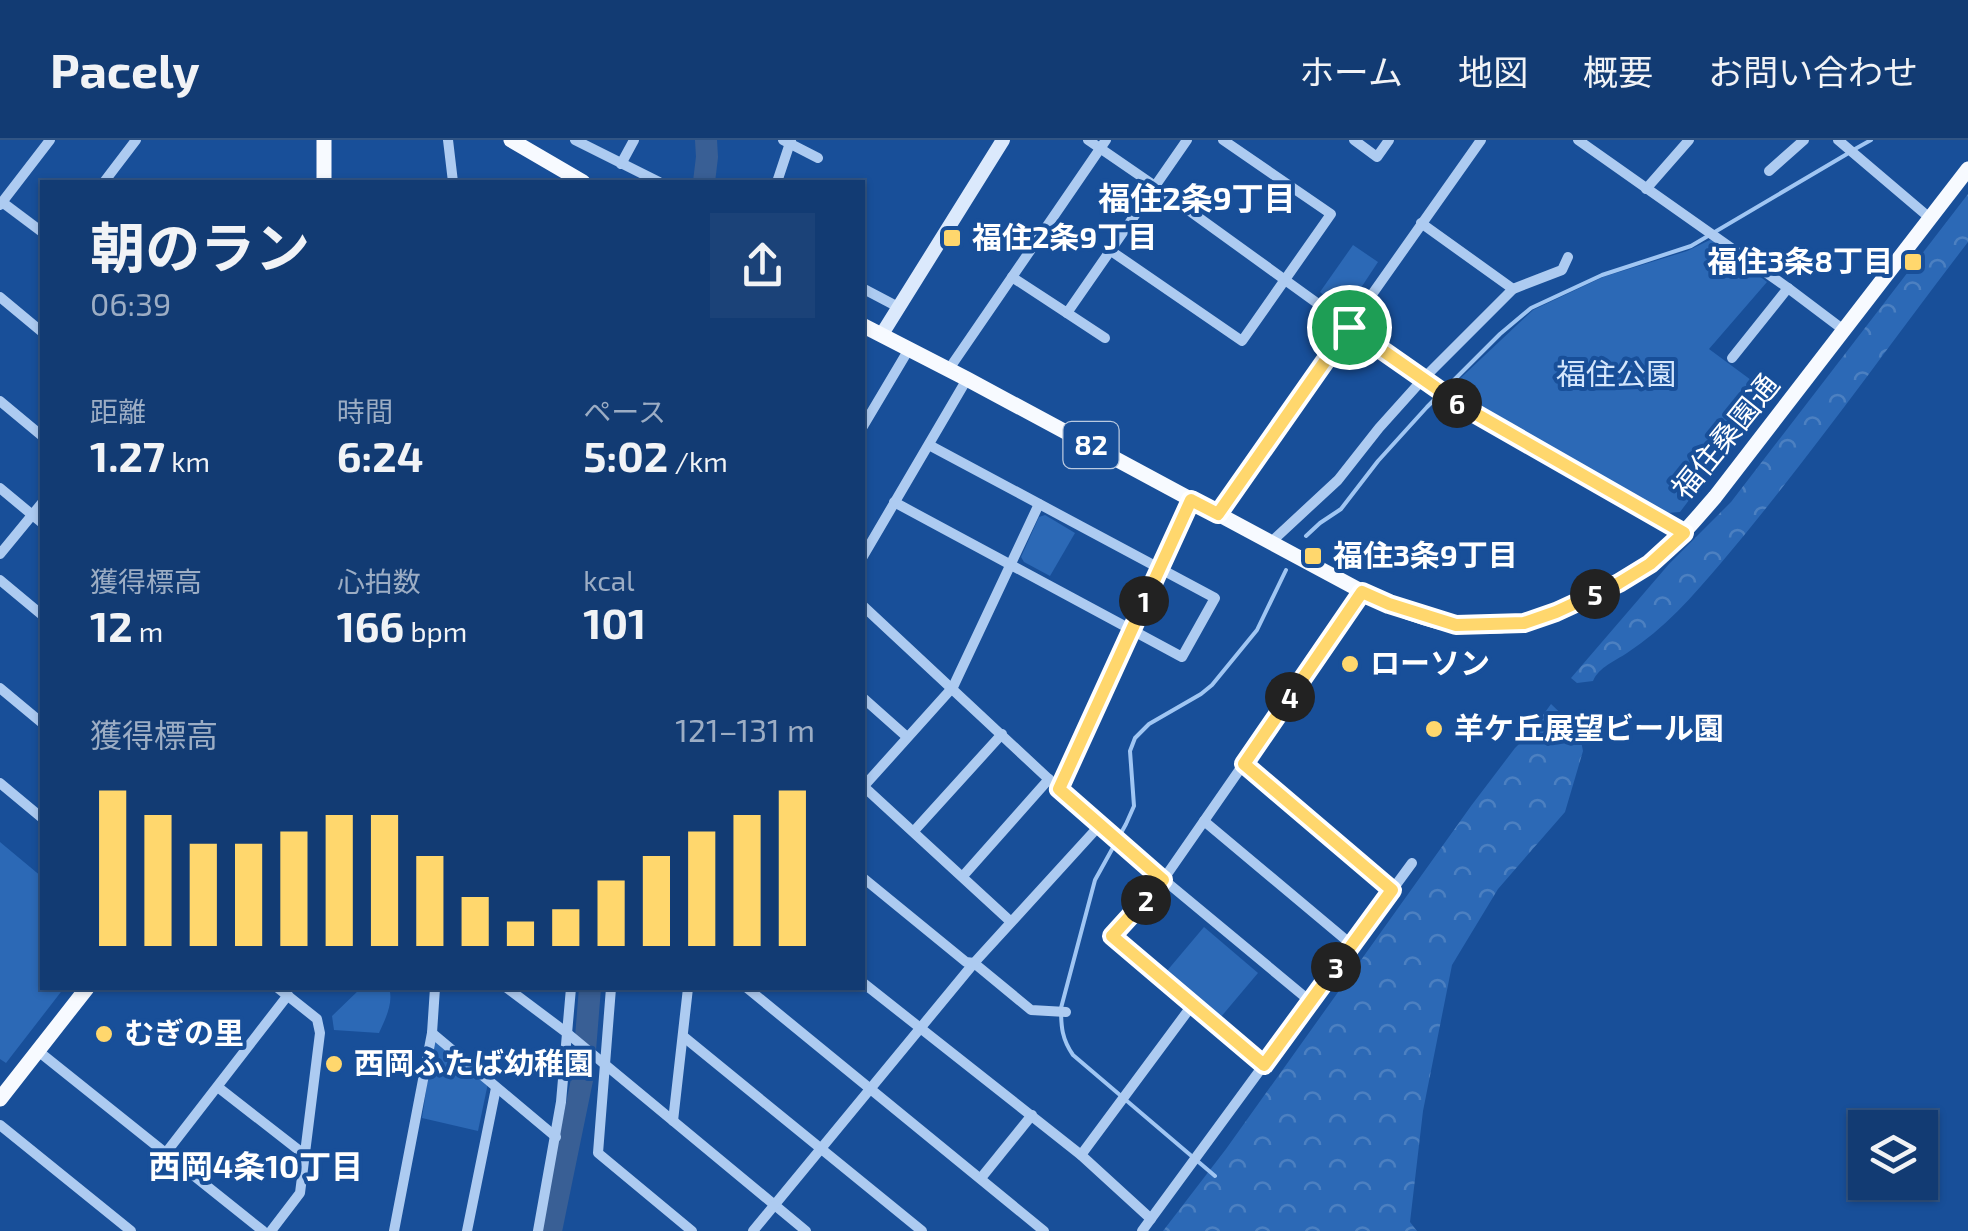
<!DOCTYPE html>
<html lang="ja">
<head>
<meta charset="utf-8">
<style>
	:root { --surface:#123b73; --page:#1b4278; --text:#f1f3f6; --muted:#9cadc4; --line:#315585; --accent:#ffd76d }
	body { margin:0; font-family:"Exo 2","Noto Sans JP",sans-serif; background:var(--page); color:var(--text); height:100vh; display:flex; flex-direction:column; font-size:38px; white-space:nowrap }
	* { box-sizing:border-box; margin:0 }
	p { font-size:32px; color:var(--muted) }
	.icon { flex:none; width:55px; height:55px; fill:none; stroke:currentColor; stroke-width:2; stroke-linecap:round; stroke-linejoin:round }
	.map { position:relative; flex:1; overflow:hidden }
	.side { position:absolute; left:40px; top:40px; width:825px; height:810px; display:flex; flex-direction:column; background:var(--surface); border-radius:0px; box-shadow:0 2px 8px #0004,0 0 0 2px var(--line) }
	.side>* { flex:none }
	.controls { position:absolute; left:1848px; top:970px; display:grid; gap:20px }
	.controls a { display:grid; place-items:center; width:90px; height:90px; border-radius:0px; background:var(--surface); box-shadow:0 2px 8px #0004,0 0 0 2px var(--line); font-size:50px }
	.pin { position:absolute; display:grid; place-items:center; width:85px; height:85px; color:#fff; margin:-42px; border:5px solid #fff; border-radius:50%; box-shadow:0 2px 10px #0007 }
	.km { position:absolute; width:50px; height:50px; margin:-25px; border-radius:50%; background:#222; color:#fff; font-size:28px; line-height:50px; text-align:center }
	.round { display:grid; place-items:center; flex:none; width:105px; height:105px; border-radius:0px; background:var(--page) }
	.head { display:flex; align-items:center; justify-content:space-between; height:170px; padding:0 50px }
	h1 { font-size:55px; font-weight:700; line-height:75px }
	.stats { display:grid; grid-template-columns:repeat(3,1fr); gap:15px; height:170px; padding:10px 50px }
	.stats div { display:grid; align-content:center }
	.stats b { font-size:42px; font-weight:700 }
	.stats small { font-size:28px; font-weight:400 }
	.stats p { font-size:28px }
	.chart { height:280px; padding:20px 50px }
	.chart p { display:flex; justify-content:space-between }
	.chart svg { width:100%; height:180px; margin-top:10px; stroke:var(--accent); stroke-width:6 }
	header { display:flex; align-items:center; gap:60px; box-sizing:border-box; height:140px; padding:0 50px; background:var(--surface); border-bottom:2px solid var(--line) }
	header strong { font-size:48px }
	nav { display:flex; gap:55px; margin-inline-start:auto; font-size:35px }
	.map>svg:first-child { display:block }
</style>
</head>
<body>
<header>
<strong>Pacely</strong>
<nav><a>ホーム</a><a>地図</a><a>概要</a><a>お問い合わせ</a></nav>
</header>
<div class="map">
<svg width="1968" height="1091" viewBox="0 0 1968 1091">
	<defs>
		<pattern id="forest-crowns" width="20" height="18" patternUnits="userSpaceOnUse" patternTransform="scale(2.5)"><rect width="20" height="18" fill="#2c69b6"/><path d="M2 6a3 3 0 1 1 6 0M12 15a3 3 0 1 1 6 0" fill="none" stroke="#4c80c1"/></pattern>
	</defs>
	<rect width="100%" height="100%" fill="#184f99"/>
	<g fill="url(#forest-crowns)">
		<path d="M1968 54V102C1886 209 1808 320 1721 423 1693 456 1664 489 1627 513 1615 521 1599 527 1593 541L1577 543 1571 538 1669 424 1731 362Z"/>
		<path d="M1551 564 1579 591 1583 611 1565 672 1498 749 1452 825 1423 971 1410 1082 1417 1091H1163L1226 1009 1471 666 1515 608 1531 592Z"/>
	</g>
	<g fill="#2c69b6">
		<path d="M1712 99 1767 142 1709 209 1770 254 1680 372 1667 373 1450 248 1533 170 1603 137 1687 111Z"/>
		<path d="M1353 105 1378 122 1345 172 1320 152Z"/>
		<path d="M1045 375 1075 393 1050 436 1024 422 1021 417 1039 377Z"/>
		<path d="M0 702 42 737V848H64L6 923 0 919Z"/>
		<path d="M1204 787 1258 833 1220 878 1166 832Z"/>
		<path d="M361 848H389C394 862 385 880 379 893L334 890 332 876Z"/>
		<path d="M434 898 488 943 478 991 422 978Z"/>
	</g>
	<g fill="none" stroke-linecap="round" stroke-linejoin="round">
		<g stroke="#a0c6f3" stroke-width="4">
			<path d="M1855 9 1871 0"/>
			<path d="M1306 396 1320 383 1341 369 1378 321 1427 267 1500 194 1531 168 1602 135 1691 106 1847 14"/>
			<path d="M1215 1036 1073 915C1062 899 1061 887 1061 868L1095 740 1126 684 1134 666 1130 611 1135 598 1149 584 1201 554 1212 545 1257 490 1286 430"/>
		</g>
		<g stroke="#395f95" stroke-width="22">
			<path d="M704 42 707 17 706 0"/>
			<path d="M551 1091 583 935 590 848"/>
		</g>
		<g stroke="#adcbf1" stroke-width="10">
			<path d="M448 0 453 42"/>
			<path d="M575 0 659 42"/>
			<path d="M783 0 818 18"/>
			<path d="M1088 0 1155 46 1436 249 1684 393"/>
			<path d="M1354 0 1377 17 1389 0"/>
			<path d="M1578 0 1788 148 1845 191"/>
			<path d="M1838 0 1931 79"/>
			<path d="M621 24 634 0"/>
			<path d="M1769 31 1804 0"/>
			<path d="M104 42 136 0"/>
			<path d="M777 42 791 0"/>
			<path d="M1646 49 1689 0"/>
			<path d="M2 62 42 92"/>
			<path d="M0 65 50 0"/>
			<path d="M1421 83 1513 149"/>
			<path d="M1111 111 1242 201 1331 74 1223 0"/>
			<path d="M1012 137 1067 173 1187 0"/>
			<path d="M862 148 900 168"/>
			<path d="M0 157 42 192"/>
			<path d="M1067 173 1105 198"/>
			<path d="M1732 218 1788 148"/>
			<path d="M949 229 1106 0"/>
			<path d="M0 261 42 296"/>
			<path d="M862 288 909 209"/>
			<path d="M0 348 42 383"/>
			<path d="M894 362 1182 517 1215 458 929 305"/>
			<path d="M1217 374 1481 0"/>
			<path d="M1270 403 1338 340 1379 288 1423 239 1513 149 1562 130 1568 117"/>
			<path d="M0 414 42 363"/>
			<path d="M862 418 967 239"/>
			<path d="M0 440 42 475"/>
			<path d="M862 465 1099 686 1311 862"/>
			<path d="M0 548 42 583"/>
			<path d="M862 557 907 597"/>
			<path d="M1244 623 1393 750"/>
			<path d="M0 643 42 678"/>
			<path d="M862 645 1010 781"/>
			<path d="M864 646 953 547 1039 364"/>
			<path d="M1059 649 1191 360"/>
			<path d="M1204 681 1352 805"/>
			<path d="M914 691 1002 594"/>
			<path d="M963 736 1049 639"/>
			<path d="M862 737 966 822 974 823 1031 870 1066 872"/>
			<path d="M862 842 1081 1015 1151 1079"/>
			<path d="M507 848 567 893 806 1091"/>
			<path d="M611 848 598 1013 692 1091"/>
			<path d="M747 848 1044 1091"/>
			<path d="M432 893 556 997"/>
			<path d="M684 897 922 1091"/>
			<path d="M38 911 263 1091"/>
			<path d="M1264 925 1112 797 1163 740 1363 452"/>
			<path d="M219 948 305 1015"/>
			<path d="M673 981 688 848"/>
			<path d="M0 985 131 1091"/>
			<path d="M165 1014 288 855"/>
			<path d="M1081 1015 1193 864"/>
			<path d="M981 1038 1032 975"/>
			<path d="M271 1091 300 1053 320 893 317 879 278 848"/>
			<path d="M394 1091 432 893 435 848"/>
			<path d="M467 1091 496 948"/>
			<path d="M538 1091 561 962 571 848"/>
			<path d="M753 1091 974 823 1099 686"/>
			<path d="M1142 1091 1412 723"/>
		</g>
		<path stroke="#dbe9fc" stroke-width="14" d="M882 194 1003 0"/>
		<g stroke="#f7faff" stroke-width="15">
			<path d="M324 0V42"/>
			<path d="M511 0 583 42"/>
			<path d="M862 185 967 239 1363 452C1391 465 1425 482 1457 485 1475 487 1508 487 1526 482 1563 473 1621 446 1651 423 1675 404 1695 380 1715 357L1968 29"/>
			<path d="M0 959 87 848"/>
		</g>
	</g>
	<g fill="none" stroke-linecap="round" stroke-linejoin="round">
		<g stroke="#fff" stroke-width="20">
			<path id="route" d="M1349 187 1462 266 1684 393 1650 424 1619 443 1556 472 1524 483 1456 485 1389 464 1362 452 1244 624 1392 750 1264 925 1112 796 1163 740 1059 649 1191 360 1218 374Z"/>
		</g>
		<use href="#route" stroke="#ffd76d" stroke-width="12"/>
	</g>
	<g fill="#ffd76d" stroke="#184f99" stroke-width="4">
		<rect x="942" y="88" width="20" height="20" rx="5"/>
		<rect x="1903" y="112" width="20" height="20" rx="5"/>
		<rect x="1303" y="406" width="20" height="20" rx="5"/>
		<circle cx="1350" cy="524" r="10"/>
		<circle cx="1434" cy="589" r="10"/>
		<circle cx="104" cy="894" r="10"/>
		<circle cx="334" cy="924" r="10"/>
	</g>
	<g text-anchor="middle" stroke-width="8" stroke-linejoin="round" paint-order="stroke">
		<rect fill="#184f99" stroke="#bacae0" stroke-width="2.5" x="1063.5" y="282" width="55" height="46" rx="8"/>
		<g font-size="28" font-weight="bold" fill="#fff">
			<text x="1091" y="315">82</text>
		</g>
		<g font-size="30" font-weight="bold" fill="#fff" stroke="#184f99" text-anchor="start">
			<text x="972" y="108">福住2条9丁目</text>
			<text x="1893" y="132" text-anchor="end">福住3条8丁目</text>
			<text x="1333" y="426">福住3条9丁目</text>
			<text x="1370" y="534">ローソン</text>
			<text x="1454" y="599">羊ケ丘展望ビール園</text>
			<text x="124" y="904">むぎの里</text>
			<text x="354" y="934">西岡ふたば幼稚園</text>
		</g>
		<g font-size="30" fill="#d4e6fc" stroke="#184f99">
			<text x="1616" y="245">福住公園</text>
		</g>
		<g font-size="30" fill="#fff" stroke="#184f99">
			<text transform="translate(1726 297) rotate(-51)" y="10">福住桑園通</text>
		</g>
		<g font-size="32" font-weight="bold" fill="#fff" stroke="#184f99">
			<text x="1197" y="70">福住2条9丁目</text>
			<text x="256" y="1038">西岡4条10丁目</text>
		</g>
	</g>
</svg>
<div class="controls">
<a><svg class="icon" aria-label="layers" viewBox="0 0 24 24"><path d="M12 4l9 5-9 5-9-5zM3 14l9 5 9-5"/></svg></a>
</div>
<div class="pin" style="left:1349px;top:187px;background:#1e9e55"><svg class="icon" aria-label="arrive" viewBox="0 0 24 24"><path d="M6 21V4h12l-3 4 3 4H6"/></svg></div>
<b class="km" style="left:1144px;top:461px">1</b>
<b class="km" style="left:1146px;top:760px">2</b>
<b class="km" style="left:1336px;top:827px">3</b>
<b class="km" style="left:1290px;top:557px">4</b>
<b class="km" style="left:1595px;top:454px">5</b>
<b class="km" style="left:1457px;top:263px">6</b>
<section class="side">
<div class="head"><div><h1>朝のラン</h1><p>06:39</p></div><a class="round"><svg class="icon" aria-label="share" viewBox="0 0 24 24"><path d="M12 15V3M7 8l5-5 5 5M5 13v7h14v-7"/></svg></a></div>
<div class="stats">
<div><p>距離</p><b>1.27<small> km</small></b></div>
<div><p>時間</p><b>6:24</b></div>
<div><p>ペース</p><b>5:02<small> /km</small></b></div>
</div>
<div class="stats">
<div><p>獲得標高</p><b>12<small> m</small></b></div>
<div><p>心拍数</p><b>166<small> bpm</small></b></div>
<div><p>kcal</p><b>101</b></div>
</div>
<div class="chart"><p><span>獲得標高</span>121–131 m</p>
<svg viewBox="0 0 160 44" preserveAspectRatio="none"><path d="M5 44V6M15 44V12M25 44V19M35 44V19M45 44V16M55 44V12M65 44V12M75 44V22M85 44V32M95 44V38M105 44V35M115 44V28M125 44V22M135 44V16M145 44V12M155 44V6"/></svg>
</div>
</section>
</div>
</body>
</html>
